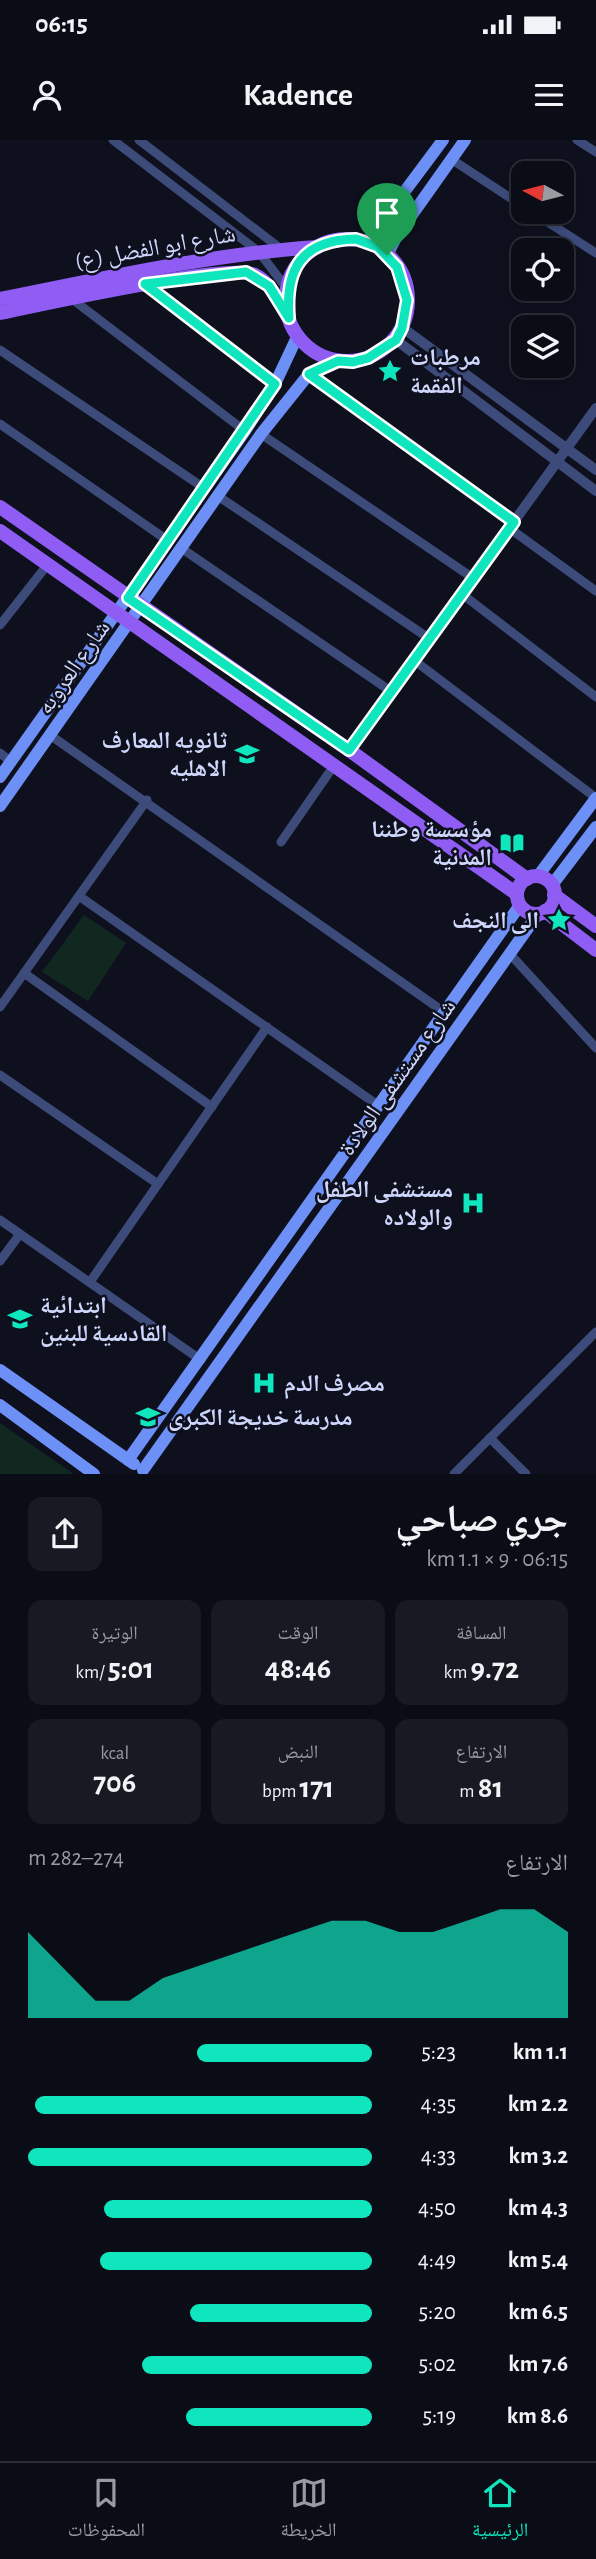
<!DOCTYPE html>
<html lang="ar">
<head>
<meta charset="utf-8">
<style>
	:root { --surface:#0a0c16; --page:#181a23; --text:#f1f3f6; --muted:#999ba1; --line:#2a2c35; --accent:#10e6be }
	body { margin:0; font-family:"Alegreya Sans","Noto Naskh Arabic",sans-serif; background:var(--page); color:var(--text); direction:rtl; height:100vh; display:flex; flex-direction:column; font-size:26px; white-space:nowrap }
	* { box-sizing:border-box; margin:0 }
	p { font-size:23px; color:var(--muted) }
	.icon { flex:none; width:38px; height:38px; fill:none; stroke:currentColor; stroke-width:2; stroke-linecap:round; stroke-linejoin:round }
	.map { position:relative; height:1334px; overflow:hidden; direction:ltr }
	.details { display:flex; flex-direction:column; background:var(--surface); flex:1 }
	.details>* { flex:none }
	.needle { width:46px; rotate:277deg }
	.controls { position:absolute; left:511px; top:21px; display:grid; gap:14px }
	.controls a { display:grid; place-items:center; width:63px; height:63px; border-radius:14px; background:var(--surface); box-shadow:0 4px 10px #0003,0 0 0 2px var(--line); font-size:35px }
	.pin { position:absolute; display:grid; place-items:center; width:60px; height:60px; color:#fff; margin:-72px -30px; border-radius:50% 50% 50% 0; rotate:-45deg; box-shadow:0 0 7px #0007 }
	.pin .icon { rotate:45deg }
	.round { display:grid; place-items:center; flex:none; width:74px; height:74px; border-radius:14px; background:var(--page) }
	.overview { display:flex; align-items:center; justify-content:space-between; height:119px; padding:0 28px }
	h1 { font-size:38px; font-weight:700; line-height:52px }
	.figures { display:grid; grid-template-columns:repeat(3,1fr); gap:10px; height:119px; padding:7px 28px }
	.figures div { display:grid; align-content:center; border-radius:14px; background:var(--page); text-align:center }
	.figures b { font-size:30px; font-weight:700 }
	.figures small { font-size:19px; font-weight:400 }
	.figures p { font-size:19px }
	.chart { height:196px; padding:14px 28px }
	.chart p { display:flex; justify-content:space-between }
	.chart svg { width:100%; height:126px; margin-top:7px; fill:var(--accent); opacity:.7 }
	ul { padding:0 28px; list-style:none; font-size:23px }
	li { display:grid; grid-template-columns:112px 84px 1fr; align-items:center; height:52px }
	li i { height:18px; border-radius:9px; background:var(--accent) }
	.status { display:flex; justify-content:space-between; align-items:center; height:49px; padding:0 35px; background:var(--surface); direction:ltr }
	.status svg { height:19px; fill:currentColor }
	header { display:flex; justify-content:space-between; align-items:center; height:91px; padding:0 28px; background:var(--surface); font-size:32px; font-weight:700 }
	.menu { display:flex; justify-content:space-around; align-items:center; height:98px; border-top:2px solid var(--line); background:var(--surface); font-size:19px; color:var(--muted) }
	.menu a { display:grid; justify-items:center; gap:4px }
	.menu .selected { color:var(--accent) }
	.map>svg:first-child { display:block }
</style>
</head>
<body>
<div class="status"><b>06:15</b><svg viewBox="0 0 49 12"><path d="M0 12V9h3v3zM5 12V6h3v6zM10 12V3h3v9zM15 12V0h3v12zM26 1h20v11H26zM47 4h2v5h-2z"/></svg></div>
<header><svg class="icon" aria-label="menu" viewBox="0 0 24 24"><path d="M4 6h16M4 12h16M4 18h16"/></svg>Kadence<svg class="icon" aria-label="person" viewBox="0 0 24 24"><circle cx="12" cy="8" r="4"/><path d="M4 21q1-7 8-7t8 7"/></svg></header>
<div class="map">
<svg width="596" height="1334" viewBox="0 0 596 1334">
	<rect width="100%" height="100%" fill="#0e101e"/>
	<g fill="#112820">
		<path d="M84 775 126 803 88 861 42 832Z"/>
		<path d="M0 1283 74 1334H0Z"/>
	</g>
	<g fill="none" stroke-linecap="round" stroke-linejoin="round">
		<g stroke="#3c4b7a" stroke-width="9">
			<path d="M113 0 259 112 288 150"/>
			<path d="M139 0 281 109"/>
			<path d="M577 0 596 12"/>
			<path d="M451 19 523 66"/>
			<path d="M532 72 596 113"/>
			<path d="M145 144 275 244"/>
			<path d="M72 159 245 291"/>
			<path d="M0 210 204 348"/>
			<path d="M309 234 514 382"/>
			<path d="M0 284 167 400"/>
			<path d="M261 294 473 438"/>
			<path d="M218 356 430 499"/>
			<path d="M509 388 596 451"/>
			<path d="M181 408 392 552"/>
			<path d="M462 454 596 557"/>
			<path d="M0 485 48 424"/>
			<path d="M415 521 596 658"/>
			<path d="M50 595 444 872"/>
			<path d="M0 613 11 622"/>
			<path d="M281 702 335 624"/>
			<path d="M79 756 379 966"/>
			<path d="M510 814 596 908"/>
			<path d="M24 833 212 967"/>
			<path d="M0 867 147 660"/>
			<path d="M0 935 158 1044"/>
			<path d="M0 1080 201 1220"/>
			<path d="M0 1121 20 1094"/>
			<path d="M90 1142 267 887"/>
			<path d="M490 1298 526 1334"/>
			<path d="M454 1334 596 1192"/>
		</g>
		<g stroke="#3c4b7a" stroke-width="10">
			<path d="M403 188 596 330"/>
			<path d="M396 200 596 351"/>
			<path d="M349 610 596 268"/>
		</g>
		<g stroke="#6c90f5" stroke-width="12">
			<path d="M367 102 443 0"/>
			<path d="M387 115 397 96 465 0"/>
			<path d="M0 637 245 291 275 244 298 195"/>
			<path d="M0 666 261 294 309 234 338 221"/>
			<path d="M538 736 596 658"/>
			<path d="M552 745 596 687"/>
			<path d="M0 1230 134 1324"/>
			<path d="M0 1265 94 1334"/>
			<path d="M128 1320 520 765"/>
			<path d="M143 1330 538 774"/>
		</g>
		<g stroke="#905df4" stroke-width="14">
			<circle cx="347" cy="160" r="61"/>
			<path d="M0 159C105 138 211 114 318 107"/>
			<path d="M0 173C38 165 231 122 255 135 271 143 279 162 288 177"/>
			<path d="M0 367 349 610 527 739"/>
			<path d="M0 391 517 754"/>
			<circle cx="536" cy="755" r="19"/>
			<path d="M554 755 596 786"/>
			<path d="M545 771 596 810"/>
		</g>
	</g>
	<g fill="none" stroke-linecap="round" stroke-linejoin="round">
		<g stroke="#fff" stroke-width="14">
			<path id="route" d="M356 99 378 107 397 127 407 160 402 188 396 200 368 218 353 222 338 221 309 234 514 382 349 610 128 458 275 244 145 144 246 132 269 146 289 178C285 128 302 100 356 99Z"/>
		</g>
		<use href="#route" stroke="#10e6be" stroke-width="9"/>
	</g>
	<defs>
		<g id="sight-bare" transform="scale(1.89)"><path d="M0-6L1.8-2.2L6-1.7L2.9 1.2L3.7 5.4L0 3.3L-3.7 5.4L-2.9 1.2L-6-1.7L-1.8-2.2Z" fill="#10e6be" stroke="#0e101e" stroke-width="2.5" paint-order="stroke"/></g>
		<g id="school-bare" transform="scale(1.89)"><path d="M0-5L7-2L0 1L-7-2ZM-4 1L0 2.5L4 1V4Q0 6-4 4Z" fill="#10e6be" stroke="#0e101e" stroke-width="2.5" paint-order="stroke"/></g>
		<g id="library-bare" transform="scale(1.89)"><path d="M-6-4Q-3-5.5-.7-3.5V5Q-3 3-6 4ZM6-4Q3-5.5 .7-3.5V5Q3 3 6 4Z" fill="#10e6be" stroke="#0e101e" stroke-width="2.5" paint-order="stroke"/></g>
		<g id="hospital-bare" transform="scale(1.89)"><path d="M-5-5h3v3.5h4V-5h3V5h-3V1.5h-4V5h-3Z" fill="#10e6be" stroke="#0e101e" stroke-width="2.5" paint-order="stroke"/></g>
	</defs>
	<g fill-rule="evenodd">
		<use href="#sight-bare" x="390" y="231"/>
		<use href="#school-bare" x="247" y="614"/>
		<use href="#library-bare" x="512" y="703"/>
		<use href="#sight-bare" x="559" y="780"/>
		<use href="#hospital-bare" x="473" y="1063"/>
		<use href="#school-bare" x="20" y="1179"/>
		<use href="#hospital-bare" x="264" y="1243"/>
		<use href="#school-bare" x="148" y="1277"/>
	</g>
	<g text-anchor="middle" stroke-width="5" stroke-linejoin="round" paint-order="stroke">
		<g font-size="24" fill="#ced6fc" stroke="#0e101e">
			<text transform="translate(155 107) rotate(-10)" y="8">شارع ابو الفضل (ع)</text>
			<text transform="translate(73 527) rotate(-55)" y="8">شارع العروبه</text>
			<text transform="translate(397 937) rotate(-55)" y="8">شارع مستشفى الولادة</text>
		</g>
		<g font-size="24" font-weight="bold" fill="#ced6fc" stroke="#0e101e" text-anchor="start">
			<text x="410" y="225">مرطبات<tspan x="410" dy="28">الفقمة</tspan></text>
			<text x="227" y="608" text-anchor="end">ثانويه المعارف<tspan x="227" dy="28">الاهليه</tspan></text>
			<text x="492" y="697" text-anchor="end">مؤسسة وطننا<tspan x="492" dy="28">المدنية</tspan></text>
			<text x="539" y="788" text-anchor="end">الى النجف</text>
			<text x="453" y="1057" text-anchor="end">مستشفى الطفل<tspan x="453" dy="28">والولاده</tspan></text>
			<text x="40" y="1173">ابتدائية<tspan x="40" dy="28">القادسية للبنين</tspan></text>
			<text x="284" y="1251">مصرف الدم</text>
			<text x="168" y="1285">مدرسة خديجة الكبرى</text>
		</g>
	</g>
</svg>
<div class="controls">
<a><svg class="needle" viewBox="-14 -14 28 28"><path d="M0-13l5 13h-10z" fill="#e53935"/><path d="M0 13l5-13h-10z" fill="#999ba1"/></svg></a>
<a><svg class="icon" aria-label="locate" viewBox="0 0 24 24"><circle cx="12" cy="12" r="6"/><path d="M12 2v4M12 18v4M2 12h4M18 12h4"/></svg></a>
<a><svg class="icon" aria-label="layers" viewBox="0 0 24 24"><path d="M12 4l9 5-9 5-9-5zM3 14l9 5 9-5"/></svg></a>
</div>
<div class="pin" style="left:387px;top:115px;background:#1e9e55"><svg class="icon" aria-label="arrive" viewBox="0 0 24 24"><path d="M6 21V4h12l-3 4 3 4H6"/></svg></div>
</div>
<section class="details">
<div class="overview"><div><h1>جري صباحي</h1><p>06:15 · 9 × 1.1 km</p></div><a class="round"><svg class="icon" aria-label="share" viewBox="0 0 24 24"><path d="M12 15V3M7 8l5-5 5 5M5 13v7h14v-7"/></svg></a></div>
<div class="figures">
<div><p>المسافة</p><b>9.72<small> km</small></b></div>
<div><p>الوقت</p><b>48:46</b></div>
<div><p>الوتيرة</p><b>5:01<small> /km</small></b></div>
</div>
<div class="figures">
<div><p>الارتفاع</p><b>81<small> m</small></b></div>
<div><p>النبض</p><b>171<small> bpm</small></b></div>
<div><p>kcal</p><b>706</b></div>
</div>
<div class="chart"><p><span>الارتفاع</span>274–282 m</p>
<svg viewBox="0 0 160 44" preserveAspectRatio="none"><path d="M0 44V14L10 26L20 38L30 38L40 30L50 26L60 22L70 18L80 14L90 10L100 10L110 14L120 14L130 10L140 6L150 6L160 14V44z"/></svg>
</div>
<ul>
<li><b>1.1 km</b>5:23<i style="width:51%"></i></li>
<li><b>2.2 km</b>4:35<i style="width:98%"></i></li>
<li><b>3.2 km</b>4:33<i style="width:100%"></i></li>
<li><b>4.3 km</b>4:50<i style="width:78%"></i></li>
<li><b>5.4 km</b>4:49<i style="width:79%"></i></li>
<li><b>6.5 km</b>5:20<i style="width:53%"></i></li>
<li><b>7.6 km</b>5:02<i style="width:67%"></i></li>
<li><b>8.6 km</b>5:19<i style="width:54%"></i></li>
</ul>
</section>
<nav class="menu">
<a class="selected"><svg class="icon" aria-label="home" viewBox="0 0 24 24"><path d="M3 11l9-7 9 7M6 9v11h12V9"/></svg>الرئيسية</a>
<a><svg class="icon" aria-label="map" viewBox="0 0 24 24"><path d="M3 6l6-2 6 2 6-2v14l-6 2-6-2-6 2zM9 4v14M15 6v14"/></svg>الخريطة</a>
<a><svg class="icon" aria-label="saved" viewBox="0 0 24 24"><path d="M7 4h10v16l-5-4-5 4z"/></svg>المحفوظات</a>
</nav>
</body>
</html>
